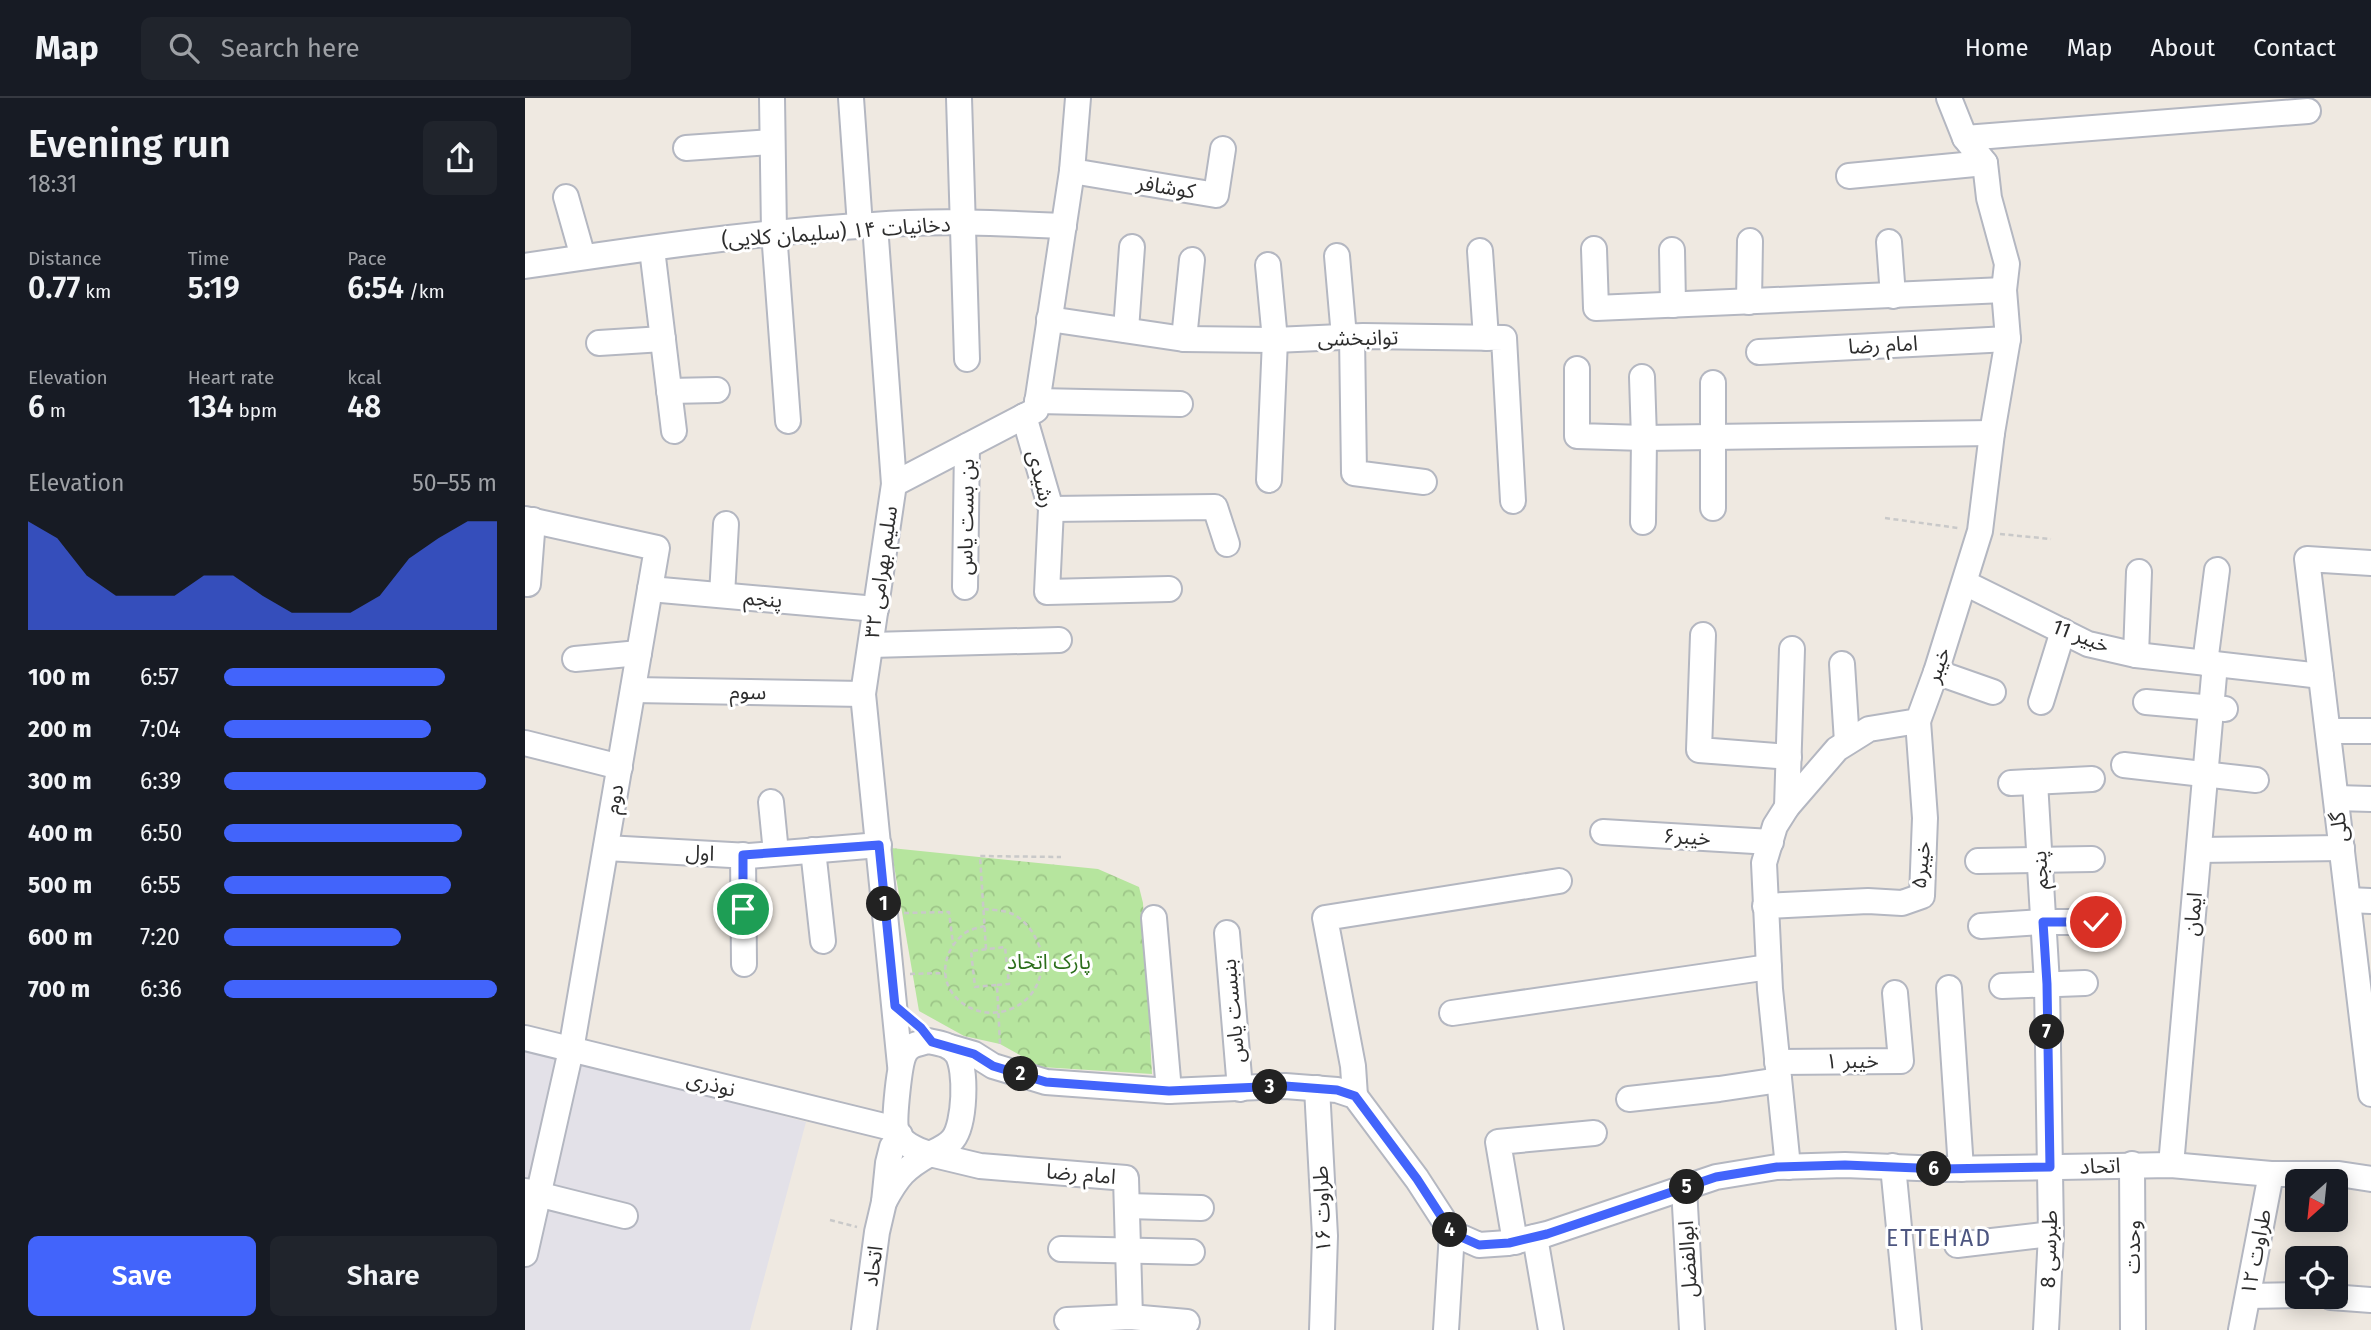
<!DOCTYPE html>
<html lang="en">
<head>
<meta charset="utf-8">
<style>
	:root { --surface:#171b24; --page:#20242c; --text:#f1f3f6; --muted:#9ea1a6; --line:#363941; --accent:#4264fb }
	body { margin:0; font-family:"Fira Sans","Noto Sans Arabic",sans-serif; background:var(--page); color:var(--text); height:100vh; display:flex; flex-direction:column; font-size:26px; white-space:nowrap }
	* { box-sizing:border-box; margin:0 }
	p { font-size:23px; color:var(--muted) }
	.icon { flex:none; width:38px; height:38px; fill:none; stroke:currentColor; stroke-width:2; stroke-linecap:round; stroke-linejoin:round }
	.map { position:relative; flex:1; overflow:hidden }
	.panel { display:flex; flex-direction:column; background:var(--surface); width:525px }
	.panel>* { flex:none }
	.needle { width:46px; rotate:207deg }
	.buttons { position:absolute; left:1760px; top:1071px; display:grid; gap:14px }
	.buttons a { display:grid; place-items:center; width:63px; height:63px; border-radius:10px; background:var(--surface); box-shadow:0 4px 18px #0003; font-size:35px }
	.pin { position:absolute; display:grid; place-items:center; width:60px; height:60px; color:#fff; margin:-30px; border:4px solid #fff; border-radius:50%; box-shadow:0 2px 7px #0007 }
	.km { position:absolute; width:35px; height:35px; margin:-18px; border-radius:50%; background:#222; color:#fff; font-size:19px; line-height:35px; text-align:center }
	.round { display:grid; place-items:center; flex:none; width:74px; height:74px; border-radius:10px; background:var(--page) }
	.summary { display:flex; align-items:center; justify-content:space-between; height:119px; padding:0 28px }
	h1 { font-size:38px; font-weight:600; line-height:52px }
	.figures { display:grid; grid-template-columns:repeat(3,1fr); gap:10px; height:119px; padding:7px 28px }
	.figures div { display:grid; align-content:center }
	.figures b { font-size:30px; font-weight:600 }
	.figures small { font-size:19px; font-weight:400 }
	.figures p { font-size:19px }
	.chart { height:196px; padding:14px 28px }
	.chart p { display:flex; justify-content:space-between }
	.chart svg { width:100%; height:126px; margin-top:7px; fill:var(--accent); opacity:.7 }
	.button { display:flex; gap:14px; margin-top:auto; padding:14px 28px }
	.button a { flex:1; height:80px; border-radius:10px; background:var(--accent); color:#fff; font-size:28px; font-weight:600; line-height:80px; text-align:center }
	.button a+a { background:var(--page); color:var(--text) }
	ul { padding:0 28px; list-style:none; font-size:23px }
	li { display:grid; grid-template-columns:112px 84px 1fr; align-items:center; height:52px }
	li i { height:18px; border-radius:9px; background:var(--accent) }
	header { display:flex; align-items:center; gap:42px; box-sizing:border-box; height:98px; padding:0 35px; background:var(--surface); border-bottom:2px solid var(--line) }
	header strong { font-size:33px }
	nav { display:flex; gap:38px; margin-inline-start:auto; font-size:24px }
	.search { width:490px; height:63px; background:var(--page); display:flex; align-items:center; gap:18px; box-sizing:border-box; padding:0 24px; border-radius:10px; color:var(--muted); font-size:26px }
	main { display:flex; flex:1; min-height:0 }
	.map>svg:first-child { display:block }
</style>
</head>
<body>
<header>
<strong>Map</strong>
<div class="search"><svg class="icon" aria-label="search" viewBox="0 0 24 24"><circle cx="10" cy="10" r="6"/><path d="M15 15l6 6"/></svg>Search here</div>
<nav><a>Home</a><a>Map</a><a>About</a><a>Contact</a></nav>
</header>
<main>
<section class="panel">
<div class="summary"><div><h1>Evening run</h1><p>18:31</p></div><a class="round"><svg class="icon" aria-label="share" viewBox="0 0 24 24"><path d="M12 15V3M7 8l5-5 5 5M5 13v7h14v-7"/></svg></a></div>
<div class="figures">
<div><p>Distance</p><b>0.77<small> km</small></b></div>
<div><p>Time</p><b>5:19</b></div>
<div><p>Pace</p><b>6:54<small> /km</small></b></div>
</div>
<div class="figures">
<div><p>Elevation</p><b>6<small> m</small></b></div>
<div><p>Heart rate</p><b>134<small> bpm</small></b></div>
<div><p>kcal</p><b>48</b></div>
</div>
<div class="chart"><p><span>Elevation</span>50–55 m</p>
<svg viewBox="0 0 160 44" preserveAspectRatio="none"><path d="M0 44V6L10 12L20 25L30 32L40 32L50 32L60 25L70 25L80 32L90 38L100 38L110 38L120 32L130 19L140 12L150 6L160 6V44z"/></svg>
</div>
<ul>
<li><b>100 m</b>6:57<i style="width:81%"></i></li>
<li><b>200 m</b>7:04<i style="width:76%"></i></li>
<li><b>300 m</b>6:39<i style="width:96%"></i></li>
<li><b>400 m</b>6:50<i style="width:87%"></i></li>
<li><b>500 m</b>6:55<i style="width:83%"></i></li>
<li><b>600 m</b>7:20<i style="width:65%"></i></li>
<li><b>700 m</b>6:36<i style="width:100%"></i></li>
</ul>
<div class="button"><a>Save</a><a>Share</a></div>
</section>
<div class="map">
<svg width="1846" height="1232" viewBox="0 0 1846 1232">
	<defs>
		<pattern id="park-crowns" width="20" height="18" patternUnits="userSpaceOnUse" patternTransform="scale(1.75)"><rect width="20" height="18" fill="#b6e59e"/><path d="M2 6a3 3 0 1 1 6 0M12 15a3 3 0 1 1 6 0" fill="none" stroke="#9dc588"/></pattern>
	</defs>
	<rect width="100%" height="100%" fill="#efe9e1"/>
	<path fill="#e3e1e8" d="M0 949 281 1024 225 1232H0Z"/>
	<path fill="url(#park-crowns)" d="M366 750 573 771 614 789 618 805 627 976 516 969 475 946 439 938 394 913Z"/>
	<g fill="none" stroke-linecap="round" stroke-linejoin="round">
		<g stroke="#b4b7c1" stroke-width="28">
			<g id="minor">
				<path d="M247 0 249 134 263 323"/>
				<path d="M326 0 335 128"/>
				<path d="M434 0 442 261"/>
				<path d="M1440 40 1783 13"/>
				<path d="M161 50 247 44"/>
				<path d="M547 73 691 97 698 51"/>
				<path d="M1324 78 1460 65"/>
				<path d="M41 99 58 159"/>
				<path d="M350 127 369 386"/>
				<path d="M1364 144 1368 198"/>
				<path d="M127 151 149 333"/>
				<path d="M1069 151 1071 210 1479 192"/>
				<path d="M1147 152 1148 207"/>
				<path d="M955 153 961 240"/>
				<path d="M812 158 819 239"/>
				<path d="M743 167 750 242 744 382"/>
				<path d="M0 168C115 151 231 134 348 127 411 122 475 125 539 128"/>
				<path d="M1224 204 1225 143"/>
				<path d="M524 221 659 241 750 242 838 238 979 240 988 403"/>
				<path d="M601 232 607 149"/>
				<path d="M827 238 829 375 899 384"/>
				<path d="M659 241 667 162"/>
				<path d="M74 245 138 241"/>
				<path d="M1234 254 1483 241"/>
				<path d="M1052 271V338L1119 340 1467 335"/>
				<path d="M1117 279 1119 340 1118 424"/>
				<path d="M1188 285V410"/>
				<path d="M144 293 192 292"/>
				<path d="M512 303 655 306"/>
				<path d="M499 318 526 411 522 494 644 491"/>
				<path d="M526 411 690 409 702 446"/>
				<path d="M0 421 132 450 46 952 0 1156"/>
				<path d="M1846 465 1782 461 1846 996"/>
				<path d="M1440 485 1563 546 1611 557 1796 578"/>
				<path d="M3 486 8 422"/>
				<path d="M440 489 442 348"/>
				<path d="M125 491 351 511"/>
				<path d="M197 497 201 426"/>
				<path d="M1178 537 1174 652 1264 659"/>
				<path d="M346 547 534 542"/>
				<path d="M1611 557 1614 474"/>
				<path d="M50 561 114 555"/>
				<path d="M1680 565 1692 472"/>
				<path d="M1317 566 1322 644"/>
				<path d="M1411 574 1468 594"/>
				<path d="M108 592 338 596"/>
				<path d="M1516 604 1538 533"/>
				<path d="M1621 604 1700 611"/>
				<path d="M1803 633H1846"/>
				<path d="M0 645 95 669"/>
				<path d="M1599 667 1731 682"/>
				<path d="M1510 684 1522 886 1526 1136 1521 1232"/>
				<path d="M1486 685 1567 681"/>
				<path d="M1811 700 1846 701"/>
				<path d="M246 704 251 755"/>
				<path d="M1262 709 1267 551"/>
				<path d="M1078 734 1246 744"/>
				<path d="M81 750 224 758 354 747"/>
				<path d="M288 752 298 843"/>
				<path d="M1674 752 1817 750"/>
				<path d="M218 757 219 866"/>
				<path d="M1453 763 1567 761"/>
				<path d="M1823 802 1846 803"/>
				<path d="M1240 808 1343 803 1377 805 1397 798 1400 720 1393 623"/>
				<path d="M629 820 644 993"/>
				<path d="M1456 828 1518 824H1571"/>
				<path d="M702 835 715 991"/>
				<path d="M1477 888 1560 885"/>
				<path d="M1424 890 1436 1071"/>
				<path d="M927 915 1244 869"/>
				<path d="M0 940 371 1031"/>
				<path d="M403 943C413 945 425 946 432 956 442 972 440 1026 428 1041 423 1048 413 1052 405 1056 392 1052 375 1046 371 1031 369 1021 374 965 380 955 385 946 393 946 403 943Z"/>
				<path d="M425 949 449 956 468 968 521 984 644 993 760 988 812 992 830 998 892 1081 927 1135 954 1147 983 1145 1022 1136 1191 1079 1252 1069 1320 1067 1417 1071 1646 1067 1746 1076H1814L1846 1081"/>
				<path d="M1252 964 1376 963 1370 895"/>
				<path d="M375 967 338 596 369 386 511 312 547 73 553 0"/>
				<path d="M792 990 800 1138 797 1232"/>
				<path d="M830 998 828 968 800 820 1034 783"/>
				<path d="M1104 1001 1194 991 1254 982"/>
				<path d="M1607 1066 1608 1232"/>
				<path d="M1646 1067 1690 566"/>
				<path d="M1368 1068 1384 1232"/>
				<path d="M1263 1069 1245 891 1239 765 1250 728 1262 709 1312 651 1344 631 1393 623 1411 574 1455 433 1467 335 1483 241 1479 192 1482 166 1464 100 1460 65 1440 40 1424 0"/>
				<path d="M1159 1090 1167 1232"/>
				<path d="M0 1093 100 1118"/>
				<path d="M359 1104C373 1078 380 1070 405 1056L455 1068 601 1080 605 1219"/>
				<path d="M602 1108 676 1110"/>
				<path d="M1010 1139 1026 1232"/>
				<path d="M990 1144 973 1044 1069 1035"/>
				<path d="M1432 1147 1526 1136"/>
				<path d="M536 1151 667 1154"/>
				<path d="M1723 1198 1773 1197"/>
				<path d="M1806 1199 1846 1202"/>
				<path d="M542 1222 605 1219 662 1224"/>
				<path d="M339 1232 352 1134 359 1104 363 1065 367 1049 375 1037"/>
				<path d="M921 1232 927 1135"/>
				<path d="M1716 1232 1746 1076"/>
			</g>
		</g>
		<g stroke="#c9c9c9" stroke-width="2.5" stroke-dasharray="5 3.5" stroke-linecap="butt">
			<path d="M1360 420 1433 430"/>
			<path d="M1475 436 1526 441"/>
			<path d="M459 811C467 812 478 812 485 815 496 819 507 831 511 841 513 845 516 851 517 856 518 860 516 867 516 872 511 915 455 930 428 896 413 876 421 849 440 835 445 831 453 830 460 828"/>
			<path d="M379 815 424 814 428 846"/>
			<path d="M461 851 455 758 536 759"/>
			<path d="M385 876 420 875"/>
			<path d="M472 887 484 886 480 849 446 853 450 889 472 887 475 946"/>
			<path d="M305 1122 332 1129"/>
		</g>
		<use href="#minor" stroke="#fff" stroke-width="24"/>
	</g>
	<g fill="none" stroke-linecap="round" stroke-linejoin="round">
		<g stroke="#fff" stroke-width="14">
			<path id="route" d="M218 811V757L354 747 370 908 396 930 407 944 449 956 468 968 521 984 644 993 760 988 812 992 830 998 892 1081 927 1135 954 1147 984 1145 1022 1136 1191 1079 1252 1069 1320 1067 1417 1071 1525 1069 1522 886 1518 824H1571"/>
		</g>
		<use href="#route" stroke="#4264fb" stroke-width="9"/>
	</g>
	<g text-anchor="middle" stroke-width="6" stroke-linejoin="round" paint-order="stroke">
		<g font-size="21" fill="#2e2e2e" stroke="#fff">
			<text transform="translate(641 89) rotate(9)" y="7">کوشافر</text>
			<text transform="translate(311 134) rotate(-4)" y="7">دخانیات ۱۴ (سلیمان کلایی)</text>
			<text transform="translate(833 240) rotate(-1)" y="7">توانبخشی</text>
			<text transform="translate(1358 247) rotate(-3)" y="7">امام رضا</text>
			<text transform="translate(516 381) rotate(76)" y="7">رشیدی</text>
			<text transform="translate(441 419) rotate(-89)" y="7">بن بست یاس</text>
			<text transform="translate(356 474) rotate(-82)" y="7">سلیم بهرامی ۳۲</text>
			<text transform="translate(238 501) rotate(5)" y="7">پنجم</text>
			<text transform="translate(1556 538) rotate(21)" y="7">خبیر 11</text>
			<text transform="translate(1413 567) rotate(-71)" y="7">خیبر</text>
			<text transform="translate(223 594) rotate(1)" y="7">سوم</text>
			<text transform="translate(89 701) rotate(-80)" y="7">دوم</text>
			<text transform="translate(1814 729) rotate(-97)" y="7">گلی</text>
			<text transform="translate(1162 739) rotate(3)" y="7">خیبر۶</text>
			<text transform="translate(175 755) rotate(3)" y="7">اول</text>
			<text transform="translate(1396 767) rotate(-84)" y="7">خیبر۵</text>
			<text transform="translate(1515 772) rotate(-93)" y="7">پنجم</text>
			<text transform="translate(1668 816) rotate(-85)" y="7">ایمان</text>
			<text transform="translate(708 913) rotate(-95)" y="7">بنبست یاس</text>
			<text transform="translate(1327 963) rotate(-1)" y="7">خیبر ۱</text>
			<text transform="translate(186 986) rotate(14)" y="7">نوذری</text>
			<text transform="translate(1575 1068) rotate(-2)" y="7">اتحاد</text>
			<text transform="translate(556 1076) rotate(5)" y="7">امام رضا</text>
			<text transform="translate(797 1111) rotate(-92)" y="7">طراوت ۱۶</text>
			<text transform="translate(1608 1149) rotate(-90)" y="7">وحدت</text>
			<text transform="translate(1524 1151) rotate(-88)" y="7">طبرسی 8</text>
			<text transform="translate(1731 1154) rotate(-79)" y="7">طراوت ۱۲</text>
			<text transform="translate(1163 1161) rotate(-93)" y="7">ابوالفضل</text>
			<text transform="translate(348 1168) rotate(-82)" y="7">اتحاد</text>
		</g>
		<g font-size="21" fill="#2c6e1b" stroke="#fff">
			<text x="524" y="871">پارک اتحاد</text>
		</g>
		<g font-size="23" letter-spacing="2" fill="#4d5680" stroke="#fff">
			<text x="1414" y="1148">ETTEHAD</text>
		</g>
	</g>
</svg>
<div class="buttons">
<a><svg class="needle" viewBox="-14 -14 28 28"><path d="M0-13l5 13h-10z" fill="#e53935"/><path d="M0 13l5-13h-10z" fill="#9ea1a6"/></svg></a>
<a><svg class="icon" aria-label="locate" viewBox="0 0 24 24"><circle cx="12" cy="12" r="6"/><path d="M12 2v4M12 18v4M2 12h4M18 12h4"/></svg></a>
</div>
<div class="pin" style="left:218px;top:811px;background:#1e9e55"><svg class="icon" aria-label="arrive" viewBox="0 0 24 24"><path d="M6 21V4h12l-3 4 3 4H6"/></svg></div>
<div class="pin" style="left:1571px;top:824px;background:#d93025"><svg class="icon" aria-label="check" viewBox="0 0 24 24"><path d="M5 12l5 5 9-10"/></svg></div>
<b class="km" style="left:359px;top:806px">1</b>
<b class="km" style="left:496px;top:976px">2</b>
<b class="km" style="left:745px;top:989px">3</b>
<b class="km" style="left:925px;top:1132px">4</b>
<b class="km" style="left:1162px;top:1089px">5</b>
<b class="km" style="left:1409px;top:1071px">6</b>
<b class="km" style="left:1522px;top:934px">7</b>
</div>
</main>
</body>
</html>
